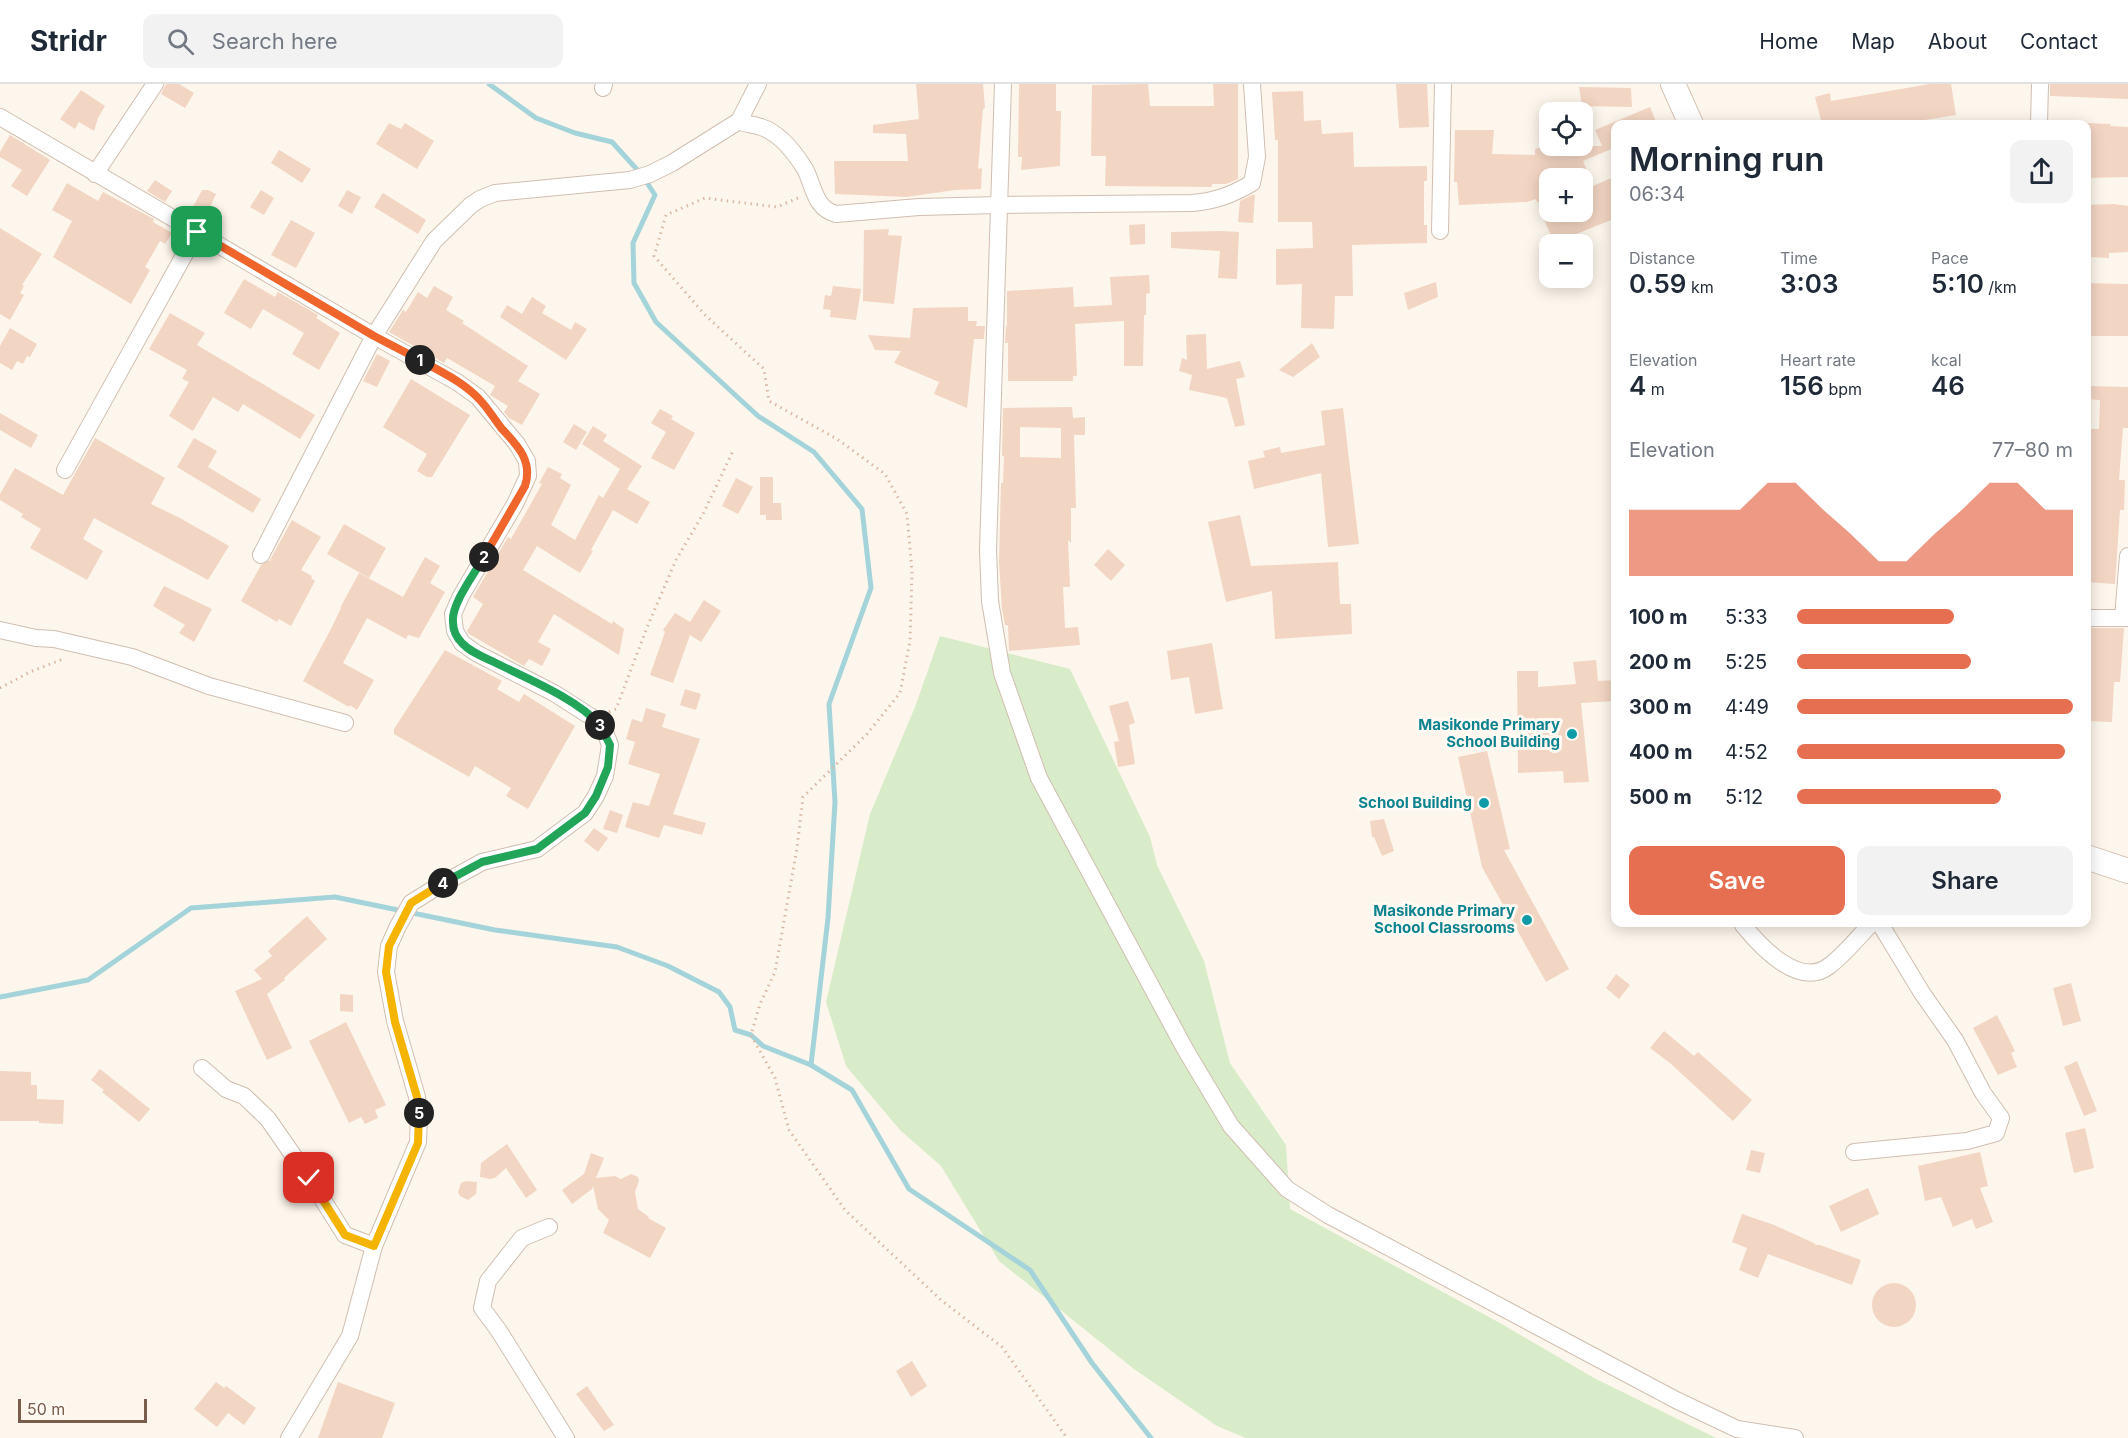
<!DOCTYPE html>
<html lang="en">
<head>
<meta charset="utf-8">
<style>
	:root { --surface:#fff; --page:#f2f2f3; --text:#1f2937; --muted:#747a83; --line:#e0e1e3; --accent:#e76f51 }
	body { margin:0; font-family:Inter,sans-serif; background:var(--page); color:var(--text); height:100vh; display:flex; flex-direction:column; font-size:22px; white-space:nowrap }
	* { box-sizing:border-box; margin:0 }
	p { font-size:20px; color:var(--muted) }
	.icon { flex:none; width:33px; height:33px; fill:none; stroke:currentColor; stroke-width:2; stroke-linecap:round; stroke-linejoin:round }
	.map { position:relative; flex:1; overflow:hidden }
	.sheet { position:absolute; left:1611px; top:36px; width:480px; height:807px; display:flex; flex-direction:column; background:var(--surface); border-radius:12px; box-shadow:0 3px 15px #0003 }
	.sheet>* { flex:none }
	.fabs { position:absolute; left:1539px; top:18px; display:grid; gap:12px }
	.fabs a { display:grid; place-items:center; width:54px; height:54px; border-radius:12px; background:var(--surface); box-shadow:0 3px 15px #0003; font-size:30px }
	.scale { position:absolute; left:18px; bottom:15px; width:129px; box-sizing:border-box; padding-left:6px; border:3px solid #7a5c4d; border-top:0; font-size:16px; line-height:21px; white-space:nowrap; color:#7a5c4d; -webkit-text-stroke:4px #fffaf3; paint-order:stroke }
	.pin { position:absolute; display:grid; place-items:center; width:51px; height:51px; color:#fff; margin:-26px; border-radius:12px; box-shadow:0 3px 9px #0006 }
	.km { position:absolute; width:30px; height:30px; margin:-15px; border-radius:50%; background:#222; color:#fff; font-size:16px; line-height:30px; text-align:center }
	.round { display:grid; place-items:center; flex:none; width:63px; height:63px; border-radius:12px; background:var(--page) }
	.head { display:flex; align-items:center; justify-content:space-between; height:102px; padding:0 18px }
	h1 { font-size:33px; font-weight:600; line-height:45px }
	.figures { display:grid; grid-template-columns:repeat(3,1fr); gap:9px; height:102px; padding:6px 18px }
	.figures div { display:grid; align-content:center }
	.figures b { font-size:26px; font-weight:600 }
	.figures small { font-size:16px; font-weight:400 }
	.figures p { font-size:16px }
	.chart { height:168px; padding:12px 18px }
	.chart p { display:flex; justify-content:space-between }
	.chart svg { width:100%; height:108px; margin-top:6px; fill:var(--accent); opacity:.7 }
	.cta { display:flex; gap:12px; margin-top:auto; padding:12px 18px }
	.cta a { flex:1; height:69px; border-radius:12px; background:var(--accent); color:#fff; font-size:24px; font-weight:600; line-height:69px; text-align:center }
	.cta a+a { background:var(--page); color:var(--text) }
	ul { padding:0 18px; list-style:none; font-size:20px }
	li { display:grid; grid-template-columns:96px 72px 1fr; align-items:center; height:45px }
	li i { height:15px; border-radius:8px; background:var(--accent) }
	header { display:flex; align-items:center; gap:36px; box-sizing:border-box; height:84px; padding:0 30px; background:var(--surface); border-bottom:2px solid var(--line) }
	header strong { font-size:28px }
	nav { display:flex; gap:33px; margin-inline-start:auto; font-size:21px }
	.search { width:420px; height:54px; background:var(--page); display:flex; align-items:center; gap:15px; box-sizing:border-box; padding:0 21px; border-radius:12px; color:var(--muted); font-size:22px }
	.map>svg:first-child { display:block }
</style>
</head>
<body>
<header>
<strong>Stridr</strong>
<div class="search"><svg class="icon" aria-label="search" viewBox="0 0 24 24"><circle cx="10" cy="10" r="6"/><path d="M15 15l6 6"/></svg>Search here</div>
<nav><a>Home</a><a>Map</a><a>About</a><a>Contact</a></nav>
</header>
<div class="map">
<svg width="2128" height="1354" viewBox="0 0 2128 1354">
	<rect width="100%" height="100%" fill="#fdf6ec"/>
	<path fill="#d8ecc9" d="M940 552 1070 585 1150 753 1157 781 1204 877 1230 979 1286 1061 1290 1125 1500 1239 1594 1294 1716 1354H1246L1217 1342 1134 1285 999 1177 941 1082 900 1046 846 982 826 918 870 730 915 623Z"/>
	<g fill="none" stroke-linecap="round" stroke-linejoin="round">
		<g stroke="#a5d3da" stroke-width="5">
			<path d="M489 0 536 34 575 49 612 58 642 91 655 111 633 159 634 199 656 238 758 332 814 368 862 425 871 504 829 620 835 718 828 834 811 981"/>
			<path d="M0 913 88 896 191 824 335 813 495 846 617 863 668 882 719 908 730 923 735 946 751 951 763 962 811 981 852 1006 909 1105 1030 1186 1092 1279 1151 1354"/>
		</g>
	</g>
	<g fill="#f3d5c3" fill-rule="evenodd">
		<path d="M166 0H179L194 9 185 24 161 10Z"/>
		<path d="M916 0H983L985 24 983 25 978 85 982 84 981 105 955 106 906 113 835 110 834 77H908L906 50 873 49V41L919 35Z"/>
		<path d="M1019 0H1056V27H1061L1060 82 1021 86 1022 73H1018Z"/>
		<path d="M1148 0 1150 22H1214L1213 0H1238V95L1226 100H1212V103L1105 102 1106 72H1091L1092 1Z"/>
		<path d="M1396 0H1427L1429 43 1399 44Z"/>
		<path d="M1930 0H1951L1956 31 1900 40H1822L1815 13 1830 9 1831 17Z"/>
		<path d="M2050 0H2128V15L2050 12Z"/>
		<path d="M1579 3 1631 4 1632 23 1582 22Z"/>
		<path d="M81 6 105 22 98 34 94 47 79 38 75 45 60 35Z"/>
		<path d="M1303 7 1304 37 1321 36 1322 50 1353 48 1354 83 1427 82V97H1424V141H1427V159L1352 161 1353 212H1335L1334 245 1301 244 1302 200 1276 201V165L1313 164 1312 138H1278V56H1275L1272 8Z"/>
		<path d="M1650 23 1657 40H1616V63L1583 77 1593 102 1616 92V134L1554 159 1541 128H1582V94H1550V118H1537L1536 115 1527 118 1459 121 1457 98H1454L1455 46H1494L1492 70 1535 71V65L1545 62H1602L1595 46Z"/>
		<path d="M389 39 401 45 405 39 434 57 417 85 376 60Z"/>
		<path d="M2086 39 2111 40 2110 42 2128 43V93L2086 94Z"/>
		<path d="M10 51 50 76 27 112 11 102 22 86 0 73V68Z"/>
		<path d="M279 66 311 85 302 99 271 79Z"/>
		<path d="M155 96 172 107 165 118 147 107Z"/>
		<path d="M67 99 98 117 103 108 154 135 153 138 172 149 165 160 160 157 145 183 150 186 131 220 53 173 72 137 52 126Z"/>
		<path d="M202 106H208L216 110 207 130 193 123Z"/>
		<path d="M261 106 274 114 264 131 250 123Z"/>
		<path d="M347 106 361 113 352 130 338 122Z"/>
		<path d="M383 109 426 136 418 150 374 123Z"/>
		<path d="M1252 111H1255L1253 139 1238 138 1240 117Z"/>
		<path d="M2114 120 2128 122V168L2109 169V174L2090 173 2091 158H2086V121Z"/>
		<path d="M291 136 315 149 296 184 271 171Z"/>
		<path d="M1145 140V160L1130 161 1129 141Z"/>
		<path d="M0 144 42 170 22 201 24 202 20 209 24 211 10 236 0 230Z"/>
		<path d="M889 145 888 151 902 152 894 220 863 217 864 146Z"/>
		<path d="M1221 147 1239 148 1237 195 1218 194 1220 167 1171 164V148Z"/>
		<path d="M1149 191 1150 209 1146 210V231H1144L1143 282H1124V237L1075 240 1077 292H1073V297H1008V259H1005L1006 242H1007V207L1073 203 1074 223 1112 221 1110 193Z"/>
		<path d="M244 195 275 213 278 208 318 231 316 234 340 249 319 286 292 270 304 249 263 225 251 245 224 229Z"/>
		<path d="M1436 198 1438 213 1408 226 1404 209Z"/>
		<path d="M2086 199 2128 200V252H2086Z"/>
		<path d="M434 202 453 213 446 226 464 237 462 239 528 282 518 297 540 310 522 341 509 334 504 328 508 322 490 311 495 302 447 274 444 279 389 248 403 226 406 228 418 208 427 214Z"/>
		<path d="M833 202 861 205 856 236 830 233 831 226 823 225 825 211 831 212Z"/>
		<path d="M532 213 546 222 542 229 571 246 575 238 587 245 566 276 500 233 507 221 522 230Z"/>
		<path d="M968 223V237H977L976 242H985L984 255H974L967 324 934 310 939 298 894 279 901 267 875 266 868 251 910 254 913 224Z"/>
		<path d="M170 229 205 249 197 261 315 331 300 355 243 320 238 328 213 313 193 347 169 332 189 298 182 295 187 286 149 265Z"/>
		<path d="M10 244 37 260 30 273 27 272 23 280 17 277 12 286 0 279V262Z"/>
		<path d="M1206 250 1207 285 1240 277 1245 293 1236 295 1245 341 1235 343 1227 314 1189 306 1192 291 1179 287 1182 274 1187 276 1186 251Z"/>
		<path d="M1312 259 1320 273 1293 293 1279 286Z"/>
		<path d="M377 270 390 277 377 303 363 297Z"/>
		<path d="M411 295 470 331 432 393H427L417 387 427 370 383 343Z"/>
		<path d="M2086 302 2128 303V344H2123L2119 396H2125L2124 426H2120L2115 500 2086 498 2088 345H2099L2100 316 2086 315Z"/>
		<path d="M1072 323 1073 334 1085 333V351H1074L1076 424H1071V459L1068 456 1070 503H1063L1065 544 1078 543 1080 561 1009 567 1008 541H1005L1002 525 999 478 1001 399H1003L1004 372H1002L1003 324ZM1020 343 1061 344V374L1020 373Z"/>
		<path d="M1343 324 1359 460 1328 463 1321 389 1254 405 1248 377 1265 373 1263 367 1280 363 1281 369 1325 361 1321 327Z"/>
		<path d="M660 325 673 332 671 335 695 349 674 386 651 374 666 348 651 339Z"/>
		<path d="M0 329 38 351 31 364 0 346Z"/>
		<path d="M574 340 587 348 576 366 563 358Z"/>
		<path d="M593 342 607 351 603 357 642 382 627 405 650 418 637 440 613 426 591 466 593 467 580 489 537 462 523 486 612 540 613 537 624 545 619 571 554 530 538 558 551 565 542 582 529 575 524 582 469 550 467 547 483 520 473 513 508 453 511 455 542 400 539 399 548 383 562 390 560 394 571 401 551 441 575 456 599 411 603 414 620 385 582 360Z"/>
		<path d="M95 354 165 394 151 420 180 434 229 462 208 496 94 434 83 455 103 467 87 496 30 464 41 445 21 433 23 430 0 416V410L15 384 63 411Z"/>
		<path d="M194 354 217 367 208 383 261 415 253 429 177 383Z"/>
		<path d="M760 393H773V419H781L782 436H766V431H760Z"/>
		<path d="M736 394 753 403 738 430 722 422Z"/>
		<path d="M1240 431 1251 482 1338 478 1340 520H1351L1352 550 1275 555 1272 507 1226 518 1208 438Z"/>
		<path d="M292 436 321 453 301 486 312 492 311 494 315 497 291 542 279 535 277 538 241 517 261 481 270 476Z"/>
		<path d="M344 440 386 464 369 494 327 470Z"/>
		<path d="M1108 465 1125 481 1111 497 1094 481Z"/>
		<path d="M425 473 440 482 430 499 445 508 419 554 408 551 406 555 367 534 343 579 374 596 357 626 350 621 349 623 303 597 331 545 341 524H340L359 489 403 513Z"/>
		<path d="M164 502 212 525 194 558 179 549 185 541 153 522Z"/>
		<path d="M704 516 721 527 701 558 690 551 673 599 650 591 665 548 663 546 675 529 690 538Z"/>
		<path d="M2086 544H2124L2120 598H2114L2112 638 2086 637Z"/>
		<path d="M1212 559 1223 625 1195 630 1189 593 1171 596 1167 567Z"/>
		<path d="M445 566 502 597 497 605 519 618 524 610 575 642 528 725 506 712 511 704 475 682 469 693 394 650V645Z"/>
		<path d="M1596 576 1598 597 1616 596V617L1581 619 1589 698 1564 699 1563 687 1518 689 1517 587H1538V603L1576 600 1573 578Z"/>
		<path d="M685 605 701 610 696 626 680 621Z"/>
		<path d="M1128 617 1135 639 1129 641 1135 680 1118 683 1114 658 1119 657 1109 622Z"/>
		<path d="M646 624 666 630 662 643 700 655 673 730 706 739 702 751 664 741 659 754 625 743 633 718 649 722 660 690 628 680 635 658 626 655 632 635 642 638Z"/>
		<path d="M1487 667 1510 765 1504 766 1569 885 1546 898 1482 783 1458 673Z"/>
		<path d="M610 726 623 731 617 749 603 745Z"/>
		<path d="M1384 735 1394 767 1382 772 1374 753H1372L1370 737Z"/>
		<path d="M594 744 608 754 598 768 584 757Z"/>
		<path d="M307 832 327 855 284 894 285 896 267 910 292 964 267 976 235 907 262 895 254 886 272 872 268 867Z"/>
		<path d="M1616 890 1630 901 1619 915 1606 904Z"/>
		<path d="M2071 899 2081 937 2063 942 2053 904Z"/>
		<path d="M340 910 353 911V928L340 927Z"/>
		<path d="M1997 931 2015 967 2011 969 2017 983 1998 991 1973 944Z"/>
		<path d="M346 938 386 1021 375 1026 378 1034 365 1040 361 1033 349 1039 309 957Z"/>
		<path d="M1664 947 1694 972 1698 968 1752 1016 1733 1037 1670 979 1650 964Z"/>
		<path d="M2077 977 2097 1027 2084 1032 2064 983Z"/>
		<path d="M100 985 150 1025 139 1038 102 1008 104 1006 91 996Z"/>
		<path d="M0 987 31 988V1001H37V1015L64 1016 63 1040 39 1039V1037H0Z"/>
		<path d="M2085 1044 2094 1084 2074 1089 2065 1049Z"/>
		<path d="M507 1060 537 1106 526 1114 506 1084 495 1094 490 1095 480 1093 481 1079Z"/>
		<path d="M1751 1066 1765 1069 1760 1089 1746 1086Z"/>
		<path d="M1980 1068 1988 1102 1980 1104 1993 1138 1976 1145 1972 1135 1953 1143 1941 1113 1925 1117 1918 1082Z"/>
		<path d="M591 1069 604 1074 596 1094 615 1092 621 1095 631 1090 638 1093 639 1097 635 1108 638 1125 649 1133 648 1134 666 1144 650 1174 603 1149 609 1136 598 1125 593 1102 592 1105 572 1120 562 1106 584 1090Z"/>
		<path d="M466 1097 477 1098 476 1110 468 1116 460 1112 458 1108 461 1099Z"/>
		<path d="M1868 1104 1879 1130 1841 1148 1829 1122Z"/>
		<path d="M1742 1130 1774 1141 1816 1160 1814 1161H1820L1861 1176 1852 1201 1768 1170 1758 1194 1739 1186 1747 1164 1732 1158Z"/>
		<circle cx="1894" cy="1221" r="22"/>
		<path d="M912 1277 927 1302 911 1313 896 1287Z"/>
		<path d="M216 1298 224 1304 226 1302 256 1324 244 1341 228 1329 217 1343 194 1325Z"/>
		<path d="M338 1298 395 1319 382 1354H318Z"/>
		<path d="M587 1302 614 1341 604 1347 576 1310Z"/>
	</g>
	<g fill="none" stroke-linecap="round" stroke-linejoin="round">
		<g stroke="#d1beb0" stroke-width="18">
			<g id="street">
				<path d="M1003 0 988 466 990 517 1002 589 1039 694 1185 965 1231 1042 1287 1105 1328 1131 1676 1316 1737 1345 1795 1354"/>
				<path d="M603 4 604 0"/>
				<path d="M0 33 374 252 457 298 478 313 517 360 527 377 528 392 515 420 461 512 453 530 455 547 462 559 476 569 554 609 593 634 605 648 610 661 605 692 596 712 585 729 537 765 482 778 435 804 411 819 398 842 389 862 386 888 395 937 417 1013 419 1032 418 1058 374 1162 350 1252 289 1354"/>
				<path d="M739 37 758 0"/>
				<path d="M2039 40 2040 0"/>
				<path d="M95 90 155 0"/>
				<path d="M1440 147 1443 0"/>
				<path d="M65 386 197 148"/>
				<path d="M261 471 374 252 434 157 471 121 480 115 495 109 630 96 650 90 672 79 739 37C747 41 753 40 761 43 780 49 795 69 805 85 814 102 814 124 836 130L919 123 998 121 1192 119C1215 117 1232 111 1252 99L1257 73 1252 0"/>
				<path d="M2086 534H2128"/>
				<path d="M2123 534 2128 472"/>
				<path d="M0 546 36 554 54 555 132 573 209 602 345 639"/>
				<path d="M1743 841C1760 862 1799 905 1829 882 1845 870 1858 853 1873 838"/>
				<path d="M202 984 226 1005 244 1012 268 1035 309 1094 345 1151 374 1162"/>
				<path d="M1854 1068 1967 1057 1996 1049 2001 1034 1983 1009 1955 956 1922 909 1879 838"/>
				<path d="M549 1143 522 1154 488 1197 482 1224 499 1247 566 1354"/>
			</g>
		</g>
		<g stroke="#d6c0b0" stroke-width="26">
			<g id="secondary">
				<path d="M1673 0 1691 40"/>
				<path d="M2086 773 2128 787"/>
			</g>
		</g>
		<g stroke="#d9b8a5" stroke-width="3" stroke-dasharray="1.5 4.5" stroke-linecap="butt">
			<path d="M798 114 777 123 705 114 666 131 654 172 706 232 764 285 769 317 837 355 885 390 907 430 912 488 910 557 900 609 867 650 803 713 797 764 775 888 760 920 751 951 775 994 789 1046 845 1126 941 1216 1002 1263 1067 1354"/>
			<path d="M0 604 30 588 63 575"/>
			<path d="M609 628 616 625 648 541 676 476 703 430 733 367"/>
		</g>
		<use href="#street" stroke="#fff" stroke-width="16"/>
		<use href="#secondary" stroke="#fff" stroke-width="24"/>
	</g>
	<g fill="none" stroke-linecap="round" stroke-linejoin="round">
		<g stroke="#fff" stroke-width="12">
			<path id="split-1" d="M197 148 374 252 420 276"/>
		</g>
		<g stroke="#fff" stroke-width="12">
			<path id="split-2" d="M420 276C439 287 464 298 479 315 488 324 494 335 502 345 518 362 533 377 525 402L484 473"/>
		</g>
		<g stroke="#fff" stroke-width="12">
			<path id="split-3" d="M484 473C475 489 451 520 453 538 453 546 457 554 462 559 471 569 486 574 498 580 528 595 577 615 600 641"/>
		</g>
		<g stroke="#fff" stroke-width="12">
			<path id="split-4" d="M443 799 482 778 537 765 585 729 596 712 608 683 610 661 600 641"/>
		</g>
		<g stroke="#fff" stroke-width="12">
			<path id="split-5" d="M419 1029 417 1013 395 938 386 888 389 862 411 819 443 799"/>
		</g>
		<g stroke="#fff" stroke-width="12">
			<path id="split-6" d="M309 1094 345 1151 374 1162 418 1059 419 1029"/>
		</g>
		<use href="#split-1" stroke="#f0652b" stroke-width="8"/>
		<use href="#split-2" stroke="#f0652b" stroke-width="8"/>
		<use href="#split-3" stroke="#22a559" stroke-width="8"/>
		<use href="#split-4" stroke="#22a559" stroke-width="8"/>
		<use href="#split-5" stroke="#f5b400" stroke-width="8"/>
		<use href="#split-6" stroke="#f5b400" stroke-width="8"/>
	</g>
	<g fill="#0f9aa8" stroke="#fffaf3" stroke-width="2">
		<circle cx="1572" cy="650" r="6"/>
		<circle cx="1484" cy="719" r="6"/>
		<circle cx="1527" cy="836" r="6"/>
	</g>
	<g text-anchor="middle" stroke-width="6" stroke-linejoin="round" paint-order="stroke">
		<g font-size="15" font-weight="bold" fill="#0d838f" stroke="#fffaf3" text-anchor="end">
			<text x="1560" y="646">Masikonde Primary<tspan x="1560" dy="17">School Building</tspan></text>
			<text x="1472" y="724">School Building</text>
			<text x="1515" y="832">Masikonde Primary<tspan x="1515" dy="17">School Classrooms</tspan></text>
		</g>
	</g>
</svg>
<div class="fabs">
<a><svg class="icon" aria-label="locate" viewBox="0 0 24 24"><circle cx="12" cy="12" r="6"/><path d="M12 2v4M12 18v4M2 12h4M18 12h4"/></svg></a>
<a>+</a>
<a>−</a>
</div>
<div class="scale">50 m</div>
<div class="pin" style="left:197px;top:148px;background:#1e9e55"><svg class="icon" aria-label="arrive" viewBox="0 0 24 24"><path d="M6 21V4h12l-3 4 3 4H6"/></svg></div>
<div class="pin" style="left:309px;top:1094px;background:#d93025"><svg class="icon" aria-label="check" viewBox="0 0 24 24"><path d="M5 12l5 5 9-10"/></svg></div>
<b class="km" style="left:420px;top:276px">1</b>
<b class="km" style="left:484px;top:473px">2</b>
<b class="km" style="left:600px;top:641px">3</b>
<b class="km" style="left:443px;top:799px">4</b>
<b class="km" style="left:419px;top:1029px">5</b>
<section class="sheet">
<div class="head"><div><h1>Morning run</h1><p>06:34</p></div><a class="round"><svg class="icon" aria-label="share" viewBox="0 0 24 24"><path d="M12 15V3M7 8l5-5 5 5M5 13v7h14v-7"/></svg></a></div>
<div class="figures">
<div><p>Distance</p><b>0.59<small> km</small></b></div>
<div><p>Time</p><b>3:03</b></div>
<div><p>Pace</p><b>5:10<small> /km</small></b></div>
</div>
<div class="figures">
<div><p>Elevation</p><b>4<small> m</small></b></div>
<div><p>Heart rate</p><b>156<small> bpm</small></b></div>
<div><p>kcal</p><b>46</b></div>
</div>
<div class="chart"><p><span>Elevation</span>77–80 m</p>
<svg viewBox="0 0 160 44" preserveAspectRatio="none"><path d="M0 44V17L10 17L20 17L30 17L40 17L50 6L60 6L70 17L80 27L90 38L100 38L110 27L120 17L130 6L140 6L150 17L160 17V44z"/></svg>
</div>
<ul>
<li><b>100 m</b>5:33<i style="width:57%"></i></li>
<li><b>200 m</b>5:25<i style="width:63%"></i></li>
<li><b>300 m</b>4:49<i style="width:100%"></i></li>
<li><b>400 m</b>4:52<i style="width:97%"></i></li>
<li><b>500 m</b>5:12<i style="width:74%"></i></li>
</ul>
<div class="cta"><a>Save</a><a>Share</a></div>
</section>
</div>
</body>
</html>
